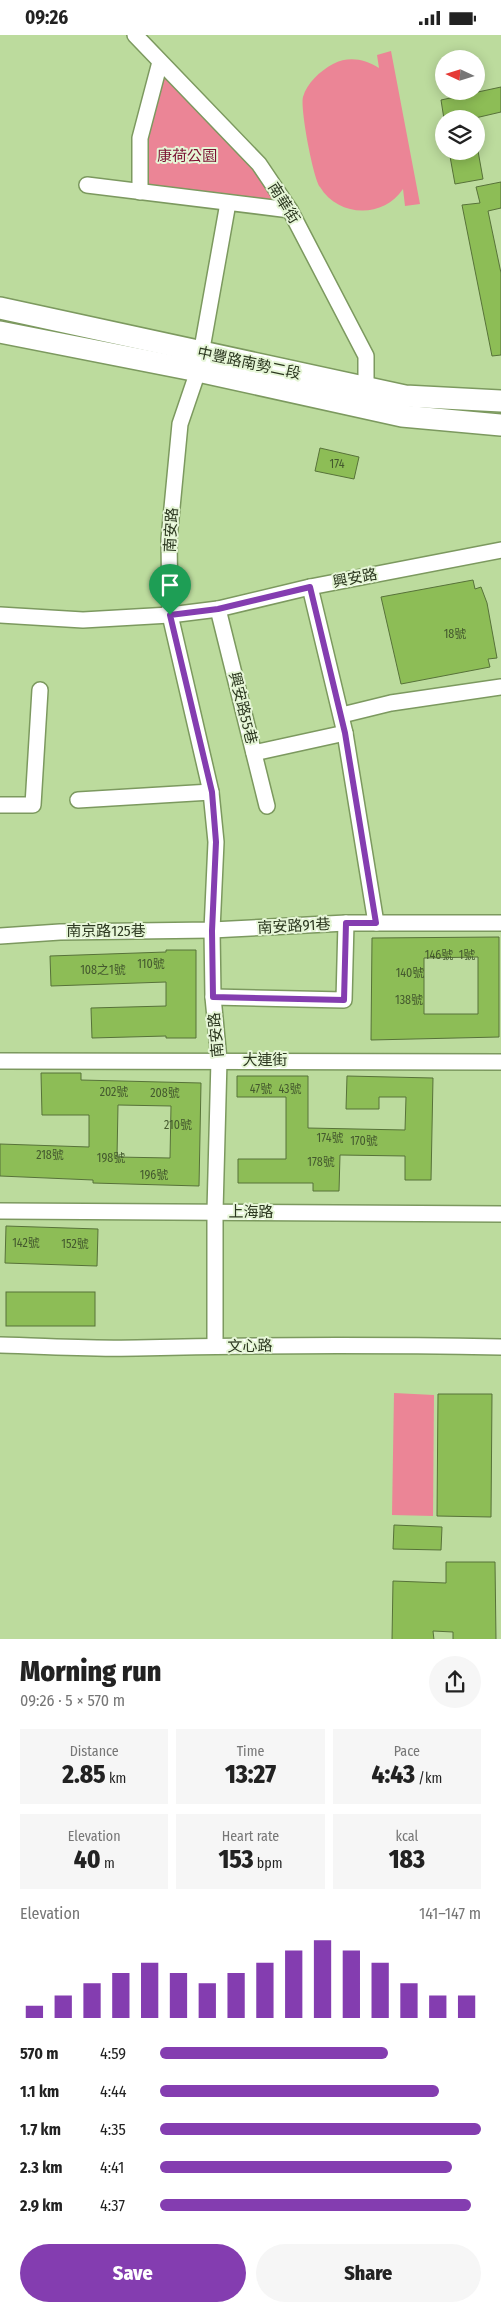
<!DOCTYPE html>
<html lang="en">
<head>
<meta charset="utf-8">
<style>
	:root { --surface:#fff; --page:#f6f6f6; --text:#222; --muted:#767676; --accent:#843db0 }
	body { margin:0; font-family:"Fira Sans Condensed","Noto Sans TC",sans-serif; background:var(--page); color:var(--text); height:100vh; display:flex; flex-direction:column; font-size:19px; white-space:nowrap }
	* { box-sizing:border-box; margin:0 }
	p { font-size:16px; color:var(--muted) }
	.icon { flex:none; width:28px; height:28px; fill:none; stroke:currentColor; stroke-width:2; stroke-linecap:round; stroke-linejoin:round }
	.map { position:relative; height:1604px; overflow:hidden }
	.panel { display:flex; flex-direction:column; background:var(--surface); flex:1 }
	.panel>* { flex:none }
	.needle { width:32px; rotate:274deg }
	.fabs { position:absolute; left:435px; top:15px; display:grid; gap:10px }
	.fabs a { display:grid; place-items:center; width:50px; height:50px; border-radius:50%; background:var(--surface); box-shadow:0 2px 12px #0003; font-size:25px }
	.pin { position:absolute; display:grid; place-items:center; width:42px; height:42px; color:#fff; margin:-51px -21px; border-radius:50% 50% 50% 0; rotate:-45deg; box-shadow:0 0 5px #0007 }
	.pin .icon { rotate:45deg }
	.round { display:grid; place-items:center; flex:none; width:52px; height:52px; border-radius:26px; background:var(--page) }
	.overview { display:flex; align-items:center; justify-content:space-between; height:85px; padding:0 20px }
	h1 { font-size:28px; font-weight:800; line-height:38px }
	.figures { display:grid; grid-template-columns:repeat(3,1fr); gap:8px; height:85px; padding:5px 20px }
	.figures div { display:grid; align-content:center; border-radius:0px; background:var(--page); text-align:center }
	.figures b { font-size:25px; font-weight:800 }
	.figures small { font-size:14px; font-weight:400 }
	.figures p { font-size:14px }
	.chart { height:140px; padding:10px 20px }
	.chart p { display:flex; justify-content:space-between }
	.chart svg { width:100%; height:90px; margin-top:5px; stroke:var(--accent); stroke-width:6 }
	.primary-button { display:flex; gap:10px; margin-top:auto; padding:10px 20px }
	.primary-button a { flex:1; height:58px; border-radius:30px; background:var(--accent); color:#fff; font-size:20px; font-weight:800; line-height:58px; text-align:center }
	.primary-button a+a { background:var(--page); color:var(--text) }
	ul { padding:0 20px; list-style:none; font-size:16px }
	li { display:grid; grid-template-columns:80px 60px 1fr; align-items:center; height:38px }
	li i { height:12px; border-radius:6px; background:var(--accent) }
	.status { display:flex; justify-content:space-between; align-items:center; height:35px; padding:0 25px; background:var(--surface); direction:ltr }
	.status svg { height:14px; fill:currentColor }
	.map>svg:first-child { display:block }
</style>
</head>
<body>
<div class="status"><b>09:26</b><svg viewBox="0 0 49 12"><path d="M0 12V9h3v3zM5 12V6h3v6zM10 12V3h3v9zM15 12V0h3v12zM26 1h20v11H26zM47 4h2v5h-2z"/></svg></div>
<div class="map">
<svg width="501" height="1605" viewBox="0 0 501 1605">
	<rect width="100%" height="100%" fill="#bcdb9d"/>
	<g fill="#eb8596">
		<path d="M391 16 420 169 405 171 403 154C383 184 338 182 320 152 313 142 300 73 303 62 307 48 320 36 333 29 349 21 364 24 379 33L377 20Z"/>
		<path d="M160 27 290 175 140 157Z"/>
		<path d="M394 1358 434 1360 433 1481 392 1480Z"/>
	</g>
	<g fill="#8dbd56" stroke="#577239" fill-rule="evenodd">
		<path d="M501 52V77L471 84H444L441 65Z"/>
		<path d="M449 116H478L483 144 455 149Z"/>
		<path d="M501 147V173L488 176 501 238V320L492 321 462 170 480 168 476 152Z"/>
		<path d="M320 413 359 422 354 444 315 436Z"/>
		<path d="M473 545 475 554 481 552 487 568 497 623 488 624 490 632 401 649 381 562Z"/>
		<path d="M499 902V1002L371 1005 372 903ZM478 922V979H424V923Z"/>
		<path d="M166 915H196V1003H166V1001L92 1003 91 973 166 971V947L51 951 50 921 166 917Z"/>
		<path d="M41 1038H81V1045L201 1048 199 1151 93 1148V1145L0 1141V1109L89 1112V1080H42ZM118 1070 171 1071 170 1123 117 1122Z"/>
		<path d="M237 1041H308V1093L405 1095 406 1062H379V1074H346L347 1041 433 1043 431 1145H405V1121L340 1120 339 1156H313V1148H238V1124H286V1062H237Z"/>
		<path d="M6 1191 98 1194 97 1231 5 1228Z"/>
		<rect x="6" y="1257" width="89" height="34"/>
		<path d="M438 1359H492L491 1482 437 1481Z"/>
		<path d="M394 1490 442 1492 441 1515 393 1514Z"/>
		<path d="M446 1527H495L496 1605H453V1597L433 1596 434 1605H392L393 1546 446 1548Z"/>
	</g>
	<g fill="none" stroke-linecap="round" stroke-linejoin="round">
		<g stroke="#7c995f" stroke-width="18">
			<g id="minor">
				<path d="M135 0 259 129 290 175 366 321V352L363 360"/>
				<path d="M87 150 290 175"/>
				<path d="M140 157V103L160 27"/>
				<path d="M310 552 345 698 376 888"/>
				<path d="M218 574 267 771"/>
				<path d="M0 580 83 585 170 580 218 574 310 552 501 515"/>
				<path d="M342 680 391 668 501 652"/>
				<path d="M254 718 345 698"/>
				<path d="M78 765 211 757"/>
				<path d="M0 770H33L40 655"/>
				<path d="M0 901 60 897 212 895 346 888H501"/>
				<path d="M213 962 344 965 346 888"/>
				<path d="M0 1026 501 1027"/>
				<path d="M0 1176 501 1179"/>
				<path d="M0 1310C45 1311 91 1314 137 1313 258 1310 379 1310 501 1312"/>
				<path d="M215 1311V1176L219 1025 213 962 212 895 216 807 211 757 170 580 169 504 180 389 198 336 228 168"/>
			</g>
		</g>
		<g stroke="#7c995f" stroke-width="24">
			<g id="secondary">
				<path d="M0 273 405 361 501 366"/>
				<path d="M0 297 198 336 402 381 501 390"/>
			</g>
		</g>
		<use href="#minor" stroke="#fff" stroke-width="15"/>
		<use href="#secondary" stroke="#fff" stroke-width="21"/>
	</g>
	<g fill="none" stroke-linecap="round" stroke-linejoin="round">
		<g stroke="#fff" stroke-width="10">
			<path id="route" d="M310 552 345 698 376 888H346L344 965 213 962 212 896 216 807 212 757 170 580 218 574Z"/>
		</g>
		<use href="#route" stroke="#843db0" stroke-width="6"/>
	</g>
	<g text-anchor="middle" stroke-width="4" stroke-linejoin="round" paint-order="stroke">
		<g font-size="12" fill="#44592e">
			<text x="337" y="433">174</text>
			<text x="455" y="603">18號</text>
			<text x="439" y="924">146號</text>
			<text x="467" y="924">1號</text>
			<text x="151" y="933">110號</text>
			<text x="103" y="939">108之1號</text>
			<text x="410" y="942">140號</text>
			<text x="409" y="969">138號</text>
			<text x="261" y="1058">47號</text>
			<text x="290" y="1058">43號</text>
			<text x="114" y="1061">202號</text>
			<text x="165" y="1062">208號</text>
			<text x="178" y="1094">210號</text>
			<text x="330" y="1107">174號</text>
			<text x="364" y="1110">170號</text>
			<text x="50" y="1124">218號</text>
			<text x="111" y="1127">198號</text>
			<text x="321" y="1131">178號</text>
			<text x="154" y="1144">196號</text>
			<text x="26" y="1212">142號</text>
			<text x="75" y="1213">152號</text>
		</g>
		<g font-size="15" fill="#7b1132" stroke="#e6f6d7">
			<text x="187" y="126">康荷公園</text>
		</g>
		<g font-size="15" fill="#2c3820" stroke="#e6f6d7">
			<text transform="translate(284 168) rotate(58)" y="5">南華街</text>
			<text transform="translate(249 328) rotate(12)" y="5">中豐路南勢二段</text>
			<text transform="translate(171 495) rotate(-87)" y="5">南安路</text>
			<text transform="translate(355 543) rotate(-11)" y="5">興安路</text>
			<text transform="translate(243 673) rotate(76)" y="5">興安路55巷</text>
			<text transform="translate(294 891) rotate(-3)" y="5">南安路91巷</text>
			<text x="106" y="901">南京路125巷</text>
			<text transform="translate(216 1000) rotate(-95)" y="5">南安路</text>
			<text x="265" y="1030">大連街</text>
			<text x="251" y="1182">上海路</text>
			<text transform="translate(250 1311) rotate(-1)" y="5">文心路</text>
		</g>
	</g>
</svg>
<div class="fabs">
<a><svg class="needle" viewBox="-14 -14 28 28"><path d="M0-13l5 13h-10z" fill="#e53935"/><path d="M0 13l5-13h-10z" fill="#767676"/></svg></a>
<a><svg class="icon" aria-label="layers" viewBox="0 0 24 24"><path d="M12 4l9 5-9 5-9-5zM3 14l9 5 9-5"/></svg></a>
</div>
<div class="pin" style="left:170px;top:580px;background:#1e9e55"><svg class="icon" aria-label="arrive" viewBox="0 0 24 24"><path d="M6 21V4h12l-3 4 3 4H6"/></svg></div>
</div>
<section class="panel">
<div class="overview"><div><h1>Morning run</h1><p>09:26 · 5 × 570 m</p></div><a class="round"><svg class="icon" aria-label="share" viewBox="0 0 24 24"><path d="M12 15V3M7 8l5-5 5 5M5 13v7h14v-7"/></svg></a></div>
<div class="figures">
<div><p>Distance</p><b>2.85<small> km</small></b></div>
<div><p>Time</p><b>13:27</b></div>
<div><p>Pace</p><b>4:43<small> /km</small></b></div>
</div>
<div class="figures">
<div><p>Elevation</p><b>40<small> m</small></b></div>
<div><p>Heart rate</p><b>153<small> bpm</small></b></div>
<div><p>kcal</p><b>183</b></div>
</div>
<div class="chart"><p><span>Elevation</span>141–147 m</p>
<svg viewBox="0 0 160 44" preserveAspectRatio="none"><path d="M5 44V38M15 44V33M25 44V27M35 44V22M45 44V17M55 44V22M65 44V27M75 44V22M85 44V17M95 44V11M105 44V6M115 44V11M125 44V17M135 44V27M145 44V33M155 44V33"/></svg>
</div>
<ul>
<li><b>570 m</b>4:59<i style="width:71%"></i></li>
<li><b>1.1 km</b>4:44<i style="width:87%"></i></li>
<li><b>1.7 km</b>4:35<i style="width:100%"></i></li>
<li><b>2.3 km</b>4:41<i style="width:91%"></i></li>
<li><b>2.9 km</b>4:37<i style="width:97%"></i></li>
</ul>
<div class="primary-button"><a>Save</a><a>Share</a></div>
</section>
</body>
</html>
